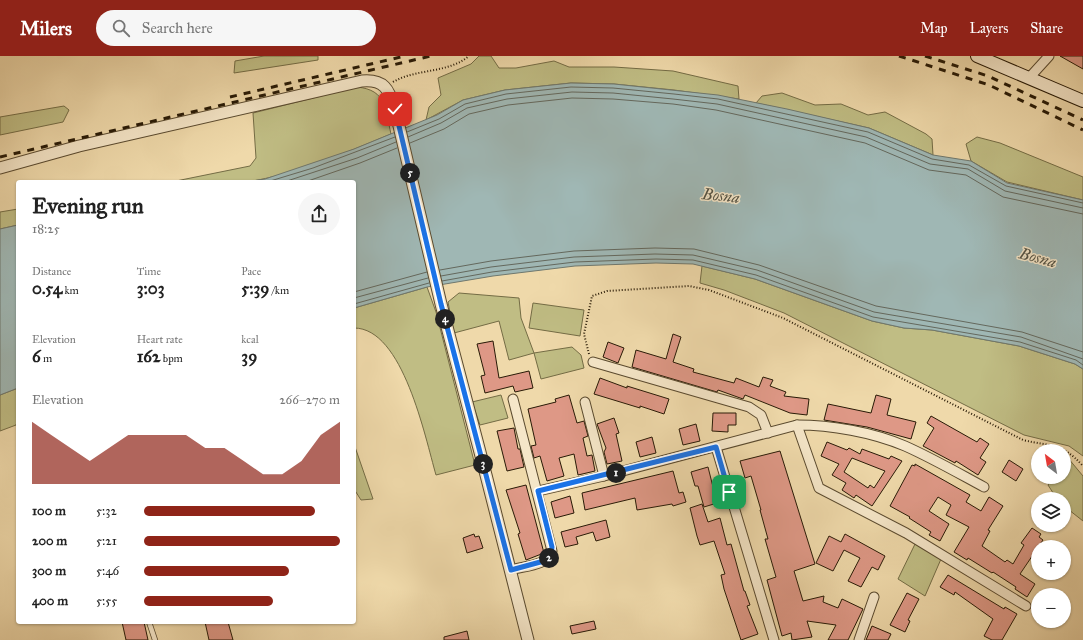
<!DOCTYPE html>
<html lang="en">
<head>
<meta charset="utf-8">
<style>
	:root { --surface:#fff; --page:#f6f6f6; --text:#222; --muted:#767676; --accent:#8f2418 }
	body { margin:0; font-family:"IM FELL Great Primer",serif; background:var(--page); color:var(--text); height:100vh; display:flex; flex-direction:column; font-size:15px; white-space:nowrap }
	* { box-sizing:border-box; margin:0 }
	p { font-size:13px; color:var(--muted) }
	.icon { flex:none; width:22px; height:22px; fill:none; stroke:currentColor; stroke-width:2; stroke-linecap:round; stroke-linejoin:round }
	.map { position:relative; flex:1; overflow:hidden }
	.details { position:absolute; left:16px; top:124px; width:340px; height:444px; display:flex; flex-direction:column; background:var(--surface); border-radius:4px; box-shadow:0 1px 3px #0004 }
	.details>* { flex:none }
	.needle { width:26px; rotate:329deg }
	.controls { position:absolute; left:1031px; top:388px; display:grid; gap:8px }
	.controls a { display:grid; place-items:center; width:40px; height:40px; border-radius:50%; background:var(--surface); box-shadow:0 1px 3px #0004; font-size:20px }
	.pin { position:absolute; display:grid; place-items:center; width:34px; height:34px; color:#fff; margin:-17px; border-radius:8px; box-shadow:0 2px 6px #0006 }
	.km { position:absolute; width:20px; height:20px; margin:-10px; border-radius:50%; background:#222; color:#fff; font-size:11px; line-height:20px; text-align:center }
	.round { display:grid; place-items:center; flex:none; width:42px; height:42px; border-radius:21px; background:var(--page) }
	.head { display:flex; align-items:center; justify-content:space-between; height:68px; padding:0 16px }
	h1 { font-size:22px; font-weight:800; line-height:30px }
	.figures { display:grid; grid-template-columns:repeat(3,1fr); gap:6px; height:68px; padding:4px 16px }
	.figures div { display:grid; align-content:center }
	.figures b { font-size:17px; font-weight:800 }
	.figures small { font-size:11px; font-weight:400 }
	.figures p { font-size:11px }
	.chart { height:112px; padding:8px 16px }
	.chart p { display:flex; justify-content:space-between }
	.chart svg { width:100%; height:72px; margin-top:4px; fill:var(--accent); opacity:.7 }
	ul { padding:0 16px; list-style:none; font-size:13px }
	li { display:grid; grid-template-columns:64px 48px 1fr; align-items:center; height:30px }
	li i { height:10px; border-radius:5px; background:var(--accent) }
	header { display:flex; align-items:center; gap:24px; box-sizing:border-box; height:56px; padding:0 20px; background:var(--accent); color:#fff }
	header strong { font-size:19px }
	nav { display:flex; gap:22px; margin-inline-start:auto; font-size:14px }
	.search { width:280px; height:36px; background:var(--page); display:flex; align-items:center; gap:10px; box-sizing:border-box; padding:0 14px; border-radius:22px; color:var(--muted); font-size:15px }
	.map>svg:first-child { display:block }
</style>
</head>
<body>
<header>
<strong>Milers</strong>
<div class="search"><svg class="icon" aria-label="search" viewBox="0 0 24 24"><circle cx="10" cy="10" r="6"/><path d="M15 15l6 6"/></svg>Search here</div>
<nav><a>Map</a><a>Layers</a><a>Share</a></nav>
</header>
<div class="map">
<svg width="1083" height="584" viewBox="0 0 1083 584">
	<rect width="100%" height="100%" fill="#efd9aa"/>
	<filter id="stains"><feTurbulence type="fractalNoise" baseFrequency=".005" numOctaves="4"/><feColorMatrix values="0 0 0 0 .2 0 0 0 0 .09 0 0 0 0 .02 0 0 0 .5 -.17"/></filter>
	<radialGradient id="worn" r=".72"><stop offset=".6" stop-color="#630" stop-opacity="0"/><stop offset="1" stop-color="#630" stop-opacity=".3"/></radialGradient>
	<g fill="#c0bd84" stroke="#746c45">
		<path d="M264 0H318V4L234 17 235 5Z"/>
		<path d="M479 0H491L499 12H516L554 5 569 11H614L673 15 738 30 739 43 674 34 614 28 571 27 505 34 463 44 426 64 429 51 441 39 438 22 471 8Z"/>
		<path d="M357 31C387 34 385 53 391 78 345 97 297 118 247 126 223 129 196 126 171 126L250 110 256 102 253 57Z"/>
		<path d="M782 37 815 49 841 48 868 59 885 56 926 78 932 83 933 99 869 72 756 47 762 40Z"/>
		<path d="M64 50 69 54 63 66 0 79V61Z"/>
		<path d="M977 81 1000 87 1083 121V144L1007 126 971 105 966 88Z"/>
		<path d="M18 153V169L0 173V156Z"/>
		<path d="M702 210 755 223 872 265 904 272 932 274 1019 290 1075 308 1083 313V400L1069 390 1024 379 784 257 724 234 700 227Z"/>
		<path d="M427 231 436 256 475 409 436 419C425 381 403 272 354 272V252Z"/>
		<path d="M459 237 519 242 521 262 534 297 572 291 581 299 584 312 541 323 534 297 509 304 499 265 454 277 448 246Z"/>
		<path d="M533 247 584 254 580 280 529 272Z"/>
		<path d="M18 332V364L16 369 0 375V339Z"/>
		<path d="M501 339 508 362 480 369 472 346Z"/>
		<path d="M354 388 373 443 361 444 354 433Z"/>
		<path d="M1068 402 1083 420V465L1064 450V443H1057L1048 429 1054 421H1064V407Z"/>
		<path d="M916 486 941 503 925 540 898 523Z"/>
	</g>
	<g fill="#9fb7b4" stroke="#6f786e">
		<path d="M571 27 614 28 718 39 787 53 869 72 933 99 971 105 1007 127 1083 144V313L1075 308 1019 290 932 274 904 272 872 265 755 223 693 208 656 207 575 210 493 220 427 231 354 252V126H245L265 123 354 93 437 59 463 44 505 34Z"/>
		<path d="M18 169V332L0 339V173Z"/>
	</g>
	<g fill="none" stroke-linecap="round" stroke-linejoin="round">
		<g stroke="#64685d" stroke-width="1">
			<path d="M407 76 439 63 465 48 506 38 571 31 613 32 674 38 718 43 868 76 932 103 969 109 1006 130 1083 147"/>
			<path d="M408 81 441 67 467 52 507 43 572 36 613 37 673 43 717 48 866 81 930 108 968 113 1005 135 1083 152"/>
			<path d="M410 87 444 73 469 58 508 49 572 42 613 43 673 48 716 54 865 87 929 114 966 119 1003 141 1083 158"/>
			<path d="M267 126 313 112 395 81"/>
			<path d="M284 126 357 102 396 86"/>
			<path d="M305 126 360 107 397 92"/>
			<path d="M440 214 491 205 574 195 655 192 694 193 759 209 876 250 1022 276 1083 296"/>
			<path d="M441 220 491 211 574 201 655 198 693 199 757 214 874 256 1021 281 1083 303"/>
			<path d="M442 225 492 216 575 206 656 203 693 204 756 219 873 261 1020 286 1076 304 1083 309"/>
			<path d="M354 236 427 216"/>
			<path d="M354 242 428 222"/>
			<path d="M354 248 429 227"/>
		</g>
	</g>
	<g fill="#de9886" stroke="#281a06" fill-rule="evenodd">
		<path d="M1060 0H1083V13Z"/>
		<path d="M673 278 681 281 673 306 694 313 693 316 734 327 736 322 759 331 763 321 773 324 770 330 786 336 784 340 809 343 807 359 790 357 745 339 743 343 718 334 717 336 632 311 636 294 666 303Z"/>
		<path d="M493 285 499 322 529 315 533 332 515 336 513 330 485 337 481 320 485 319 477 288Z"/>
		<path d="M608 286 624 292 618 307 603 301Z"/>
		<path d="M600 322 627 332V330L669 343 664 358 640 350V352L594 338Z"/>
		<path d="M569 339 577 367 584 365 588 380 583 382 587 400 592 399 595 415 578 419 574 398 559 402 564 420 547 425 540 400 534 402 531 390 536 389 528 353 556 346 555 343Z"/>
		<path d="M876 339 891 343 887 359 916 366 911 383 867 371 824 364 828 348 871 357Z"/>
		<path d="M713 357H736V369H728V376L712 375Z"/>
		<path d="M931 360 977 386 980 382 989 388 980 402 986 406 978 419 956 405 955 407 923 390 934 372 927 367Z"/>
		<path d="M614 362 619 377 616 378 622 405 607 408 604 396 606 392 597 368Z"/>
		<path d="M696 368 700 385 683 389 679 373Z"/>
		<path d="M514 372 518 393H520L524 411 507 415 497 375Z"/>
		<path d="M652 381 656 397 640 401 636 386Z"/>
		<path d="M827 386 847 394 849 392 860 398 862 393 889 403 891 400 902 405 872 450 856 439 854 442 842 434 846 427 832 419 839 408 821 400ZM852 402 885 415 874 432 870 429 868 432 844 416Z"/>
		<path d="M780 395 815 508 794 515 803 545 824 540 823 546 838 552 842 543 863 553 848 584H828L836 569 807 565 812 581 792 584 791 577 782 580 767 524 776 521 765 483H768L760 454H761L751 420 745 422 740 405Z"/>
		<path d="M1009 404 1023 413 1016 425 1002 416Z"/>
		<path d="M915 408 970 439 966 446 981 455 989 441 1003 450 988 474 990 475 982 490 1005 506 1007 504 1013 508 1024 489 1021 487 1032 472 1041 478 1039 481 1043 484 1020 518 1035 528 1027 541 1015 533 1016 531 993 516 992 517 968 502 967 504 954 496 969 471 946 459 951 449 938 441 929 455 949 468 940 485 929 479 931 476 909 462 910 461 890 450 912 409 915 410Z"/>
		<path d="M708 411 717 447 704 451 698 430H695L691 416Z"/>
		<path d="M673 415 679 437 683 436 686 446 673 450 672 448 637 454 635 442 585 454 582 437Z"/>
		<path d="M526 429 544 497 526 504 518 478 520 477 506 434Z"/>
		<path d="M570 440 574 457 555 462 551 446Z"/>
		<path d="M702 448 708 466 720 462 727 489 731 488 744 535H745L750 549 747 550 758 578 741 584 724 533 721 519 725 518 714 485 700 489 697 480 690 452Z"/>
		<path d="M606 464 610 481 596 485 593 476 576 481 578 488 565 491 561 476Z"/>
		<path d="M474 478 475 481 479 480 483 492 467 497 463 482Z"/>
		<path d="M845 478 885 500 878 514 872 511 861 531 848 525 860 502 844 494 833 515 816 507 829 480 841 486Z"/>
		<path d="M948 519 1004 553 1005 551 1017 558 1002 584H992L984 580 993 563 955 536 954 539 940 531Z"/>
		<path d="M907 537 919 543 908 564 910 565 905 576 890 569Z"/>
		<path d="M594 565 596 573 572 578 570 570Z"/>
		<path d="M122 566H144L148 584H126Z"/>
		<path d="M205 566H228L233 584H209Z"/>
		<path d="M872 570 891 578 888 584H866Z"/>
		<path d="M467 575 469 584H444V581Z"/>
	</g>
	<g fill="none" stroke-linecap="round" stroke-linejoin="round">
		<g stroke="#5a4a2f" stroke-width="6">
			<path id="service" d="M149 566 155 584"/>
		</g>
		<g stroke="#5a4a2f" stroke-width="11">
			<g id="minor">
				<path d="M1029 22 1049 0"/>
				<path d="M593 306 749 351 761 359 768 377"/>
				<path d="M585 346 604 420"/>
				<path d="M797 369 819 432 906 477 1026 550"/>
				<path d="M716 391 774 584"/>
				<path d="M538 435 604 420 797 369C831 369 872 376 905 390 932 402 958 417 984 431"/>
				<path d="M511 514C523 510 548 510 552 495L513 343"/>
				<path d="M859 584 874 541"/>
			</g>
		</g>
		<g stroke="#5a4a2f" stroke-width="13">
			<path id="tertiary" d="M0 112 79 90 362 25C384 23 389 33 395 53L441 248 486 419 528 584"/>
		</g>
		<g stroke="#281a06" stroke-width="14">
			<path id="secondary" d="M977 0 1083 45"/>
		</g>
		<g stroke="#281a06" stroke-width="2" stroke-dasharray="1 2" stroke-linecap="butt">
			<path d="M393 26C417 12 447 18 469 0"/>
			<path d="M589 298 584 278 592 240 607 235 689 230 709 234 783 262 1023 384C1052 391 1061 386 1083 410"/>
		</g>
		<use href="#service" stroke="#f5e6c8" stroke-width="4.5"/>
		<use href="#minor" stroke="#f5e6c8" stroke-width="9"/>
		<use href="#tertiary" stroke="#f5e6c8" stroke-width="11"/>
		<use href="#secondary" stroke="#f5e6c8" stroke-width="12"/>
		<g stroke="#281a06" stroke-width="3" stroke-dasharray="7 7" stroke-linecap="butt">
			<path d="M899 0 989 29 1083 74"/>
			<path d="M925 0 988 20 1083 64"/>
			<path d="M230 41 405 0"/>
			<path d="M0 101 431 0"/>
		</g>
	</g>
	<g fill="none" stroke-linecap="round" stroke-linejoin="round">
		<g stroke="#fff" stroke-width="8">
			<path id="route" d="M395 53 441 248 511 514 544 505 551 499 552 491 538 435 716 391 729 436"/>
		</g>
		<use href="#route" stroke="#1a73e8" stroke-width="5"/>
	</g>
	<g text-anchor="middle" stroke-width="3" stroke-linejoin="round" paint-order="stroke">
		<g font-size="16" font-style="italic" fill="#525143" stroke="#f5e6c8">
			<text transform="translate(721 139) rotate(6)" y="6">Bosna</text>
			<text transform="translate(1038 201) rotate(15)" y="6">Bosna</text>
		</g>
	</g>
	<rect width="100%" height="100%" filter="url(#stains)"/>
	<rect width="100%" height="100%" fill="url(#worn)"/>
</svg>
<div class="controls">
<a><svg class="needle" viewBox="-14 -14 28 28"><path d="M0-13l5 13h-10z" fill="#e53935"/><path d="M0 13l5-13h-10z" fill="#767676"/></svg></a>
<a><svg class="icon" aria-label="layers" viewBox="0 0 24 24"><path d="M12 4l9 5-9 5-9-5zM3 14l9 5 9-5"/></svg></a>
<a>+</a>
<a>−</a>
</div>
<div class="pin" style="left:729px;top:436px;background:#1e9e55"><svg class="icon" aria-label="arrive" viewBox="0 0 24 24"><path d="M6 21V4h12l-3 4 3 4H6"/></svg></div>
<div class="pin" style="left:395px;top:53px;background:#d93025"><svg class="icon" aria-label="check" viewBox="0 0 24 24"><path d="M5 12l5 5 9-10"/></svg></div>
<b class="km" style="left:616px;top:417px">1</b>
<b class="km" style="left:549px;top:502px">2</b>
<b class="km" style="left:483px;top:408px">3</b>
<b class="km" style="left:445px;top:263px">4</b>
<b class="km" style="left:410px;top:117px">5</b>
<section class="details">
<div class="head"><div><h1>Evening run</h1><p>18:25</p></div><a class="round"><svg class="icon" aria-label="share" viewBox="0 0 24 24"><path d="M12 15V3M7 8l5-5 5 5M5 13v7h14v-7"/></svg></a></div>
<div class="figures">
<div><p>Distance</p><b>0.54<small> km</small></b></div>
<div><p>Time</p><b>3:03</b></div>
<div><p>Pace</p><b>5:39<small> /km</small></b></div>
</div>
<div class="figures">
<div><p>Elevation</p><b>6<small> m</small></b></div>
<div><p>Heart rate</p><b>162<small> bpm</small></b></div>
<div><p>kcal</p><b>39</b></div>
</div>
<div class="chart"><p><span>Elevation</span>266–270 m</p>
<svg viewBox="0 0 160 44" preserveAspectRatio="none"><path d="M0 44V6L10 14L20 22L30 30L40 22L50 14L60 14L70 14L80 14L90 22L100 22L110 30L120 38L130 38L140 30L150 14L160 6V44z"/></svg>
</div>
<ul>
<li><b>100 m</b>5:32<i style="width:87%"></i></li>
<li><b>200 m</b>5:21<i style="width:100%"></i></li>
<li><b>300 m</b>5:46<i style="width:74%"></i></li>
<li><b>400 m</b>5:55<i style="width:66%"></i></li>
</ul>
</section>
</div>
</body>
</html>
